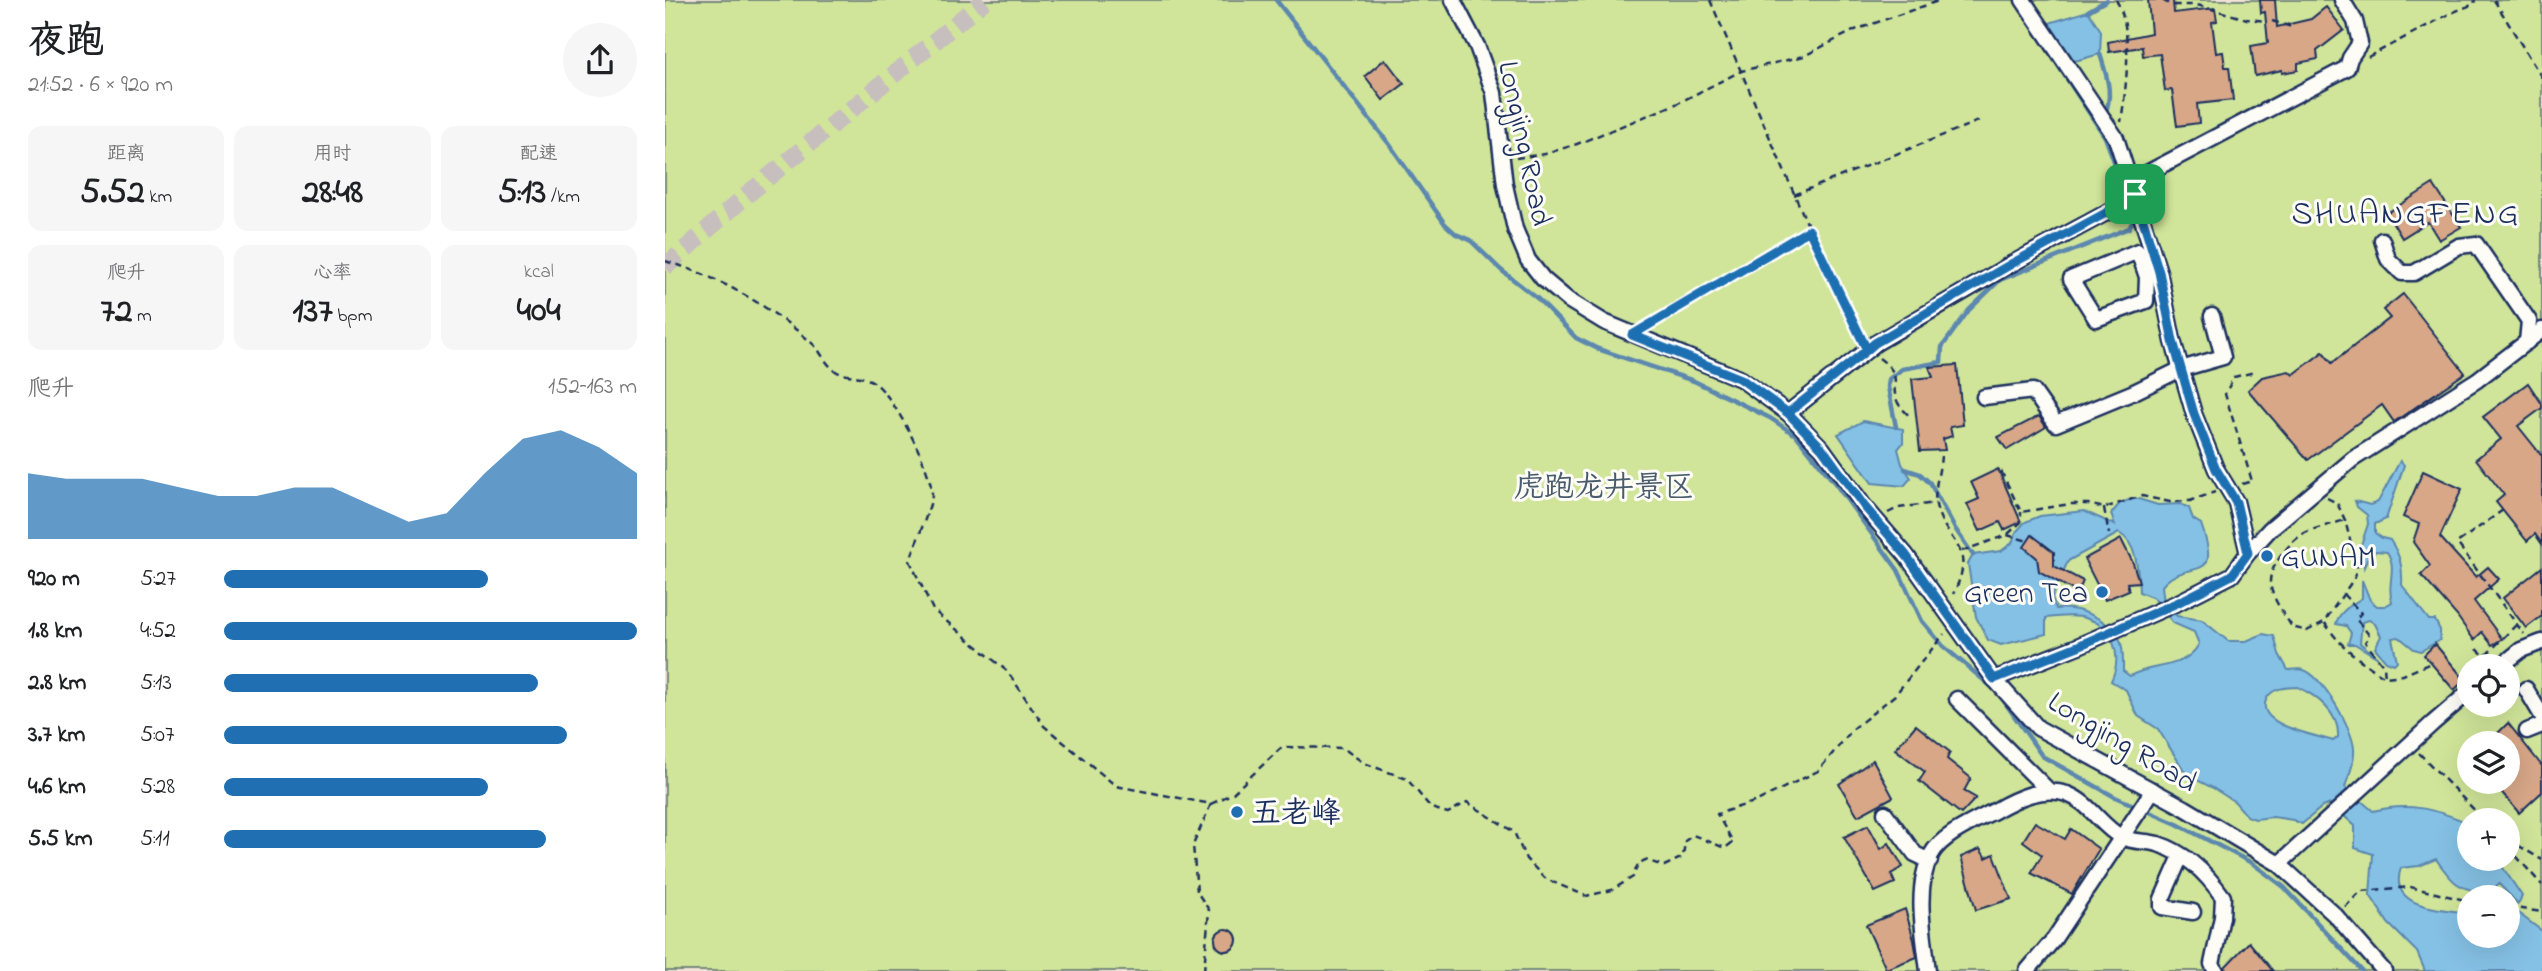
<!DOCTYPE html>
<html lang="zh">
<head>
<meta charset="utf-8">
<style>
	:root { --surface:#fff; --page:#f6f6f6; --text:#202124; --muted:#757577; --accent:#1f6fb2 }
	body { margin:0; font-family:"Indie Flower","LXGW WenKai TC",sans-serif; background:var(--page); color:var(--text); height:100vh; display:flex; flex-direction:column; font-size:26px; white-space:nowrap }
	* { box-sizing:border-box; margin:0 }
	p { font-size:23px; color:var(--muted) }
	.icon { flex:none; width:38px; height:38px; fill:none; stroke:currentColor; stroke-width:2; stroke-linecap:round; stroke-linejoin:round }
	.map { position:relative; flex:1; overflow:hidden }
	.sheet { display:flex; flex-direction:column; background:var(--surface); width:665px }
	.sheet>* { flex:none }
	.buttons { position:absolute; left:1792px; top:654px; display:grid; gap:14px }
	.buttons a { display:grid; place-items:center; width:63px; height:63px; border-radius:50%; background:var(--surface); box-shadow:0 7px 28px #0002; font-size:35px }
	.pin { position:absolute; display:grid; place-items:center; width:60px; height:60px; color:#fff; margin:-30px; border-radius:14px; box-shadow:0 4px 10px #0006 }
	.round { display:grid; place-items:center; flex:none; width:74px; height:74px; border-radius:37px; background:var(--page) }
	.summary { display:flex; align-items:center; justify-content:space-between; height:119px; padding:0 28px }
	h1 { font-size:38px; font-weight:800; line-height:52px }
	.figures { display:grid; grid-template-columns:repeat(3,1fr); gap:10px; height:119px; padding:7px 28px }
	.figures div { display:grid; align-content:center; border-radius:14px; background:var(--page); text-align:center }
	.figures b { font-size:35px; font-weight:800 }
	.figures small { font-size:19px; font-weight:400 }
	.figures p { font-size:19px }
	.chart { height:196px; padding:14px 28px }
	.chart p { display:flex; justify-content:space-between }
	.chart svg { width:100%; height:126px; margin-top:7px; fill:var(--accent); opacity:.7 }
	ul { padding:0 28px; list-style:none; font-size:23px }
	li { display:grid; grid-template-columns:112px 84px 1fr; align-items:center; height:52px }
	li i { height:18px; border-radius:9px; background:var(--accent) }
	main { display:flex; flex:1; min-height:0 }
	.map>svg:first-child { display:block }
</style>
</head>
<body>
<main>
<section class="sheet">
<div class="summary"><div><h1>夜跑</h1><p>21:52 · 6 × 920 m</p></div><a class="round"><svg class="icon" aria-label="share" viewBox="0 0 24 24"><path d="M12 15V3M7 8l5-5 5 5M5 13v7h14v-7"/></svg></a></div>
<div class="figures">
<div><p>距离</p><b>5.52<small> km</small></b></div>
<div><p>用时</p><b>28:48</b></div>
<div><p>配速</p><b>5:13<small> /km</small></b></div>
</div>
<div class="figures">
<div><p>爬升</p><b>72<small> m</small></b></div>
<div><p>心率</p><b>137<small> bpm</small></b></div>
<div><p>kcal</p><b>404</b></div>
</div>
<div class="chart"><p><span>爬升</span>152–163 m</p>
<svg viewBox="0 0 160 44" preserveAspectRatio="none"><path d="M0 44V21L10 23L20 23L30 23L40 26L50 29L60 29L70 26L80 26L90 32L100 38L110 35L120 21L130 9L140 6L150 12L160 21V44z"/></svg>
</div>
<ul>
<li><b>920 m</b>5:27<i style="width:64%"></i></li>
<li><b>1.8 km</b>4:52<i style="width:100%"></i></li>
<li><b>2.8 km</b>5:13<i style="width:76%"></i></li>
<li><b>3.7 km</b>5:07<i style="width:83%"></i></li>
<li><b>4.6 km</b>5:28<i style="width:64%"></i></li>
<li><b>5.5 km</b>5:11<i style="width:78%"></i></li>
</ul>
</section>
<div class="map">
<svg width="1877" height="971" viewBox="0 0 1877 971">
	<rect width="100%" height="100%" fill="#f2e2d6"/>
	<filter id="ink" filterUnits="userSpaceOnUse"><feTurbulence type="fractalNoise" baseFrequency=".0143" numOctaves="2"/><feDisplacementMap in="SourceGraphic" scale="14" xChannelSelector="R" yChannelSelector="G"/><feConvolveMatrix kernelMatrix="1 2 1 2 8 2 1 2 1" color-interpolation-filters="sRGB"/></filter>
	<g filter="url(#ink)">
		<path fill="#d0e599" stroke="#768a7c" stroke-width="2" fill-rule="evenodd" d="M0 0H1877V971H0ZM1804 667H1843V705H1804ZM1804 744H1843V782H1804ZM1804 821H1843V859H1804ZM1804 898H1843V936H1804Z"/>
		<g fill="#85c1e5" stroke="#5b87af" stroke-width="2" fill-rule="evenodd">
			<path d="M1423 11 1436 31 1435 54 1406 62 1381 24Z"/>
			<path d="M1198 421 1238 429V443L1233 449 1237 464 1246 478 1239 486 1207 483 1173 434Z"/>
			<path d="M1735 461 1739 465 1721 519 1710 524V533L1717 538 1725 540C1735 555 1738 567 1737 585L1764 620H1770L1775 630V640L1756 651 1749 649 1734 637 1727 638 1732 661 1729 664 1721 661 1710 648 1716 636 1710 624 1704 620 1697 622 1695 643 1713 658 1690 644H1683L1686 633 1681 626 1671 624C1674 611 1687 605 1697 598V580L1705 600 1712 606H1720L1727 602C1721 584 1733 568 1722 552L1711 551 1703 557 1699 567 1696 545 1703 524 1702 515 1692 507 1690 501 1705 505 1713 502Z"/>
			<path d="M1470 498 1493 505 1516 504 1524 508 1528 519 1536 524C1559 588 1522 556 1497 586L1499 603 1512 616 1537 620 1563 641H1581L1598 634 1609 636 1614 654 1623 670C1628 670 1635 668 1639 670 1658 677 1688 729 1689 749 1690 762 1684 775 1680 787L1708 811C1745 802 1769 809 1804 823V859H1832L1857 896 1853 904 1834 884 1823 892C1794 891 1787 882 1771 859L1754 866 1736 868C1722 909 1778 909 1804 913V936H1843V916L1853 913 1877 931V971H1760L1752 952 1723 923 1705 895 1708 854 1690 848V826L1666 804 1657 807 1637 824 1628 820 1608 817 1590 819 1582 816 1570 802 1548 788 1522 775 1493 729 1473 716 1461 690 1446 681C1458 656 1449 626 1420 618 1409 614 1393 617 1381 618V634L1336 645 1323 640 1311 617 1303 564 1308 555 1336 551 1347 543 1351 532 1360 522 1375 516 1419 511 1450 525 1446 514 1455 503ZM1454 533C1473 544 1473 572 1474 592L1489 598 1508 623 1529 632 1534 644C1519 671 1488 662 1465 676L1458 671C1458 661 1459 647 1454 638 1442 618 1413 606 1391 609L1387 597 1403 561ZM1633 687C1652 696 1675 714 1673 737L1668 741C1651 735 1587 725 1602 698 1608 687 1622 688 1633 687Z"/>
		</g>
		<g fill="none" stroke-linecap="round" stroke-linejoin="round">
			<g stroke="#5b87af" stroke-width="4.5">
				<path d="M611 0 725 145 780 224 791 234 805 240 836 270 873 299 911 338 933 349 1029 381 1105 418 1132 436 1169 482 1233 570 1257 621 1278 646 1328 688"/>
				<path d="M1423 11 1442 0"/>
				<path d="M1360 15 1440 137 1463 199"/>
				<path d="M1435 54C1442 77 1449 94 1439 117"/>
				<path d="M1231 427 1223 387 1224 379 1237 369 1276 362 1277 347 1304 310 1335 280 1464 228 1468 221 1467 210"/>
				<path d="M1240 469 1255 474 1265 483 1289 527 1308 555"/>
				<path d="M1334 694 1377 756 1450 797 1512 824 1587 863 1619 887 1697 971"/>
			</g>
		</g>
		<g fill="#d7a788" stroke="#1b2f5e" stroke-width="2">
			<path d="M1483 0H1508L1509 13 1550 8 1552 21 1547 22 1551 53 1558 52 1560 67H1564L1568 100 1532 104 1534 123 1512 126 1507 90 1500 91 1495 54 1478 56 1477 47 1444 52 1443 42 1486 33Z"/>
			<path d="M1595 0H1610L1612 27 1646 19 1661 7 1679 30 1652 51 1653 59 1633 63V70L1617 73V70L1590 76 1586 46 1603 43 1600 12 1596 13Z"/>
			<path d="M720 59 739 84 718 100 700 76Z"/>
			<path d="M1768 184 1796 227 1774 240 1763 222 1737 238 1722 213Z"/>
			<path d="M1738 294 1800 373 1729 422 1717 405 1643 460 1583 390 1597 377 1624 371 1628 375 1658 352 1667 363 1725 318 1718 310Z"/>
			<path d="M1292 365 1298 425 1285 427 1287 436 1278 439 1280 450 1255 451 1247 379 1268 377 1264 367Z"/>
			<path d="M1863 383 1877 404V408L1853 426 1877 456V544L1870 534 1862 541 1831 502 1839 495 1811 459 1836 439 1818 417Z"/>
			<path d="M1374 416 1381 427 1342 450 1333 437Z"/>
			<path d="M1333 469 1356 522 1339 530 1335 522 1315 531 1302 504 1314 499 1306 482Z"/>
			<path d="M1758 471 1797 489 1775 537 1811 577 1823 567 1834 579 1809 601 1837 639 1827 645 1817 632 1809 640 1792 616 1756 575 1765 566 1748 542 1754 524 1738 517Z"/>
			<path d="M1367 535 1389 552V566L1418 581 1413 593 1374 571 1372 558 1359 547Z"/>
			<path d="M1456 539 1468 563 1474 582 1462 583 1464 590 1440 600 1419 559Z"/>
			<path d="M1877 567V616L1861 628 1838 598Z"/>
			<path d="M1770 644 1800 680 1789 690 1759 655Z"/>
			<path d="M1843 723 1877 766V792L1854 813 1828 782H1843V744H1822Z"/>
			<path d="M1251 725 1285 752 1282 759 1306 778 1299 791 1311 798 1296 814 1254 781 1260 772 1230 749Z"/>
			<path d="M1208 760 1228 797 1193 816 1174 784Z"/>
			<path d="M1370 822 1400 839 1406 829 1434 849 1407 894 1366 873 1377 855 1358 841Z"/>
			<path d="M1203 825 1216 849 1224 843 1238 867 1226 874 1230 883 1210 892 1179 837Z"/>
			<path d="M1315 849 1321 858 1329 854 1346 899 1311 910 1296 857Z"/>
			<path d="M1240 909 1249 940 1252 957 1221 969 1201 925Z"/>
			<circle cx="561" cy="940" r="11"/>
			<path d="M1584 942 1608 971H1561L1560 967Z"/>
		</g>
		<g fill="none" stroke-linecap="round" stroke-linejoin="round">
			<path stroke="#c7bebe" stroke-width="18" stroke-dasharray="18 9" stroke-linecap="butt" d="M0 267 84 193 320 0"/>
			<g stroke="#1b2f5e" stroke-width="19">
				<g id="minor">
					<path d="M788 0 812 46 829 93 840 185 850 229 863 260 878 279 903 300 939 322 1076 379 1123 413 1157 448 1199 506 1241 555 1329 679 1373 728 1520 808 1614 864 1671 916 1719 971"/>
					<path d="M1358 0 1451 138 1494 272 1508 341 1529 414 1551 469 1571 502 1583 553"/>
					<path d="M1465 182 1682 68 1685 58 1695 43 1690 21 1677 0"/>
					<path d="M1717 240 1723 259 1737 273H1749L1794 246 1811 244 1864 321 1862 342"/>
					<path d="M1473 251 1482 277 1481 301 1431 319 1406 279Z"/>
					<path d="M1319 397 1368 391 1391 424 1469 392 1516 369 1558 357 1547 316"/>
					<path d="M1123 413 1211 343 1348 263 1465 200 1470 194"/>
					<path d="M1835 667 1856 650 1877 642"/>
					<path d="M1329 679 1413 646 1514 602 1567 575 1583 553 1605 529 1688 459 1812 380 1877 330"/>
					<path d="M1861 689 1877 716"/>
					<path d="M1292 699 1383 790"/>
					<path d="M1862 731 1877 725"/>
					<path d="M1220 813 1250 854 1265 861"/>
					<path d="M1516 856 1497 899V907L1528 912"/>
					<path d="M1614 864 1768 723 1804 692"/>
					<path d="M1263 971C1259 936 1249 888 1266 855 1276 835 1312 820 1331 810 1352 798 1378 786 1402 794 1424 802 1436 826 1456 837 1467 842 1482 841 1493 844 1521 853 1542 874 1558 897L1557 917 1547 964 1551 971"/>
					<path d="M1362 971 1389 939 1488 790"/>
				</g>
			</g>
			<g stroke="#1b2f5e" stroke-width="2.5" stroke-dasharray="7 5" stroke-linecap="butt">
				<path d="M1045 0 1164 274 1195 339"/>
				<path d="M1451 0C1469 28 1461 89 1456 122"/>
				<path d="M1497 0 1506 5H1532L1582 19 1601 21"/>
				<path d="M1829 0 1877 78"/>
				<path d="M1607 21 1627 27"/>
				<path d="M1703 57 1786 13 1809 4 1810 0"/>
				<path d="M851 158 880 154 912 144 1011 104 1076 71 1139 56 1190 30 1276 0"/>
				<path d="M1129 195 1316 120"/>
				<path d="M0 261C53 276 106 307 147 343 155 350 159 361 167 368 177 379 194 372 210 383 230 398 267 470 267 495 266 507 249 547 245 561L268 610 343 672 379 726 451 786 546 804 568 793 617 747 678 748 699 763 742 779 766 808 783 813 802 802 849 832 861 859 881 879 921 896 947 890 968 877 973 864 980 860 999 866 1018 857 1020 841 1028 835 1060 848 1068 842 1052 814 1092 801 1153 771 1188 729 1230 695 1279 634"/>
				<path d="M985 325 1144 230"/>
				<path d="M1214 358C1241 378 1223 382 1233 403 1236 408 1241 412 1244 416"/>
				<path d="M1276 456C1275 471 1268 491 1271 505 1279 543 1314 545 1288 594"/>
				<path d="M1336 471 1356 512 1405 504H1423L1439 508 1477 496 1505 502 1525 501 1550 492"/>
				<path d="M1577 484 1587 481 1560 394 1569 377 1590 372"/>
				<path d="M1662 498 1672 503 1680 520 1692 567 1690 577 1659 622 1642 631 1627 627C1619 614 1606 597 1605 582 1605 572 1610 565 1615 557 1637 527 1647 531 1680 520"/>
				<path d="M1439 508 1444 534"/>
				<path d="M1838 510 1792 543 1859 634"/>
				<path d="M1223 513 1233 508 1270 503"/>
				<path d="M1343 534 1356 522V512"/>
				<path d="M1297 551 1342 535 1363 541"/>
				<path d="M1678 594 1696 613 1691 619 1705 636 1700 642 1719 666 1720 677"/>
				<path d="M1660 623C1674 646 1698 663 1720 677L1738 675 1766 663"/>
				<path d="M1812 649 1820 656 1852 624"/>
				<path d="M1754 753 1820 821"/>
				<path d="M1843 839 1877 860"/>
				<path d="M1843 847 1877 885"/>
				<path d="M1680 907 1696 891 1745 887 1804 901"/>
				<path d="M1843 907 1877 912"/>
				<path d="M539 971 544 910 532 892 528 845 546 804"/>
			</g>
			<use href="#minor" stroke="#fdfcf7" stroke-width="14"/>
		</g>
	</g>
	<g fill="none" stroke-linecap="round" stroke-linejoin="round" filter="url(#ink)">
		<g stroke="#fff" stroke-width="14">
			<path id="route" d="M1470 194 1465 200 1348 263 1210 343 1202 350 1123 413 1076 379 967 335 1144 230 1202 350 1123 413 1157 448 1199 506 1241 555 1329 679 1413 646 1514 602 1567 575 1583 553 1571 502 1551 469 1529 414 1508 341 1494 272 1470 194"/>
		</g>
		<use href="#route" stroke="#1f6fb2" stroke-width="9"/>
	</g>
	<g fill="#1f6fb2" stroke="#fdfcf7" stroke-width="2.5">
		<circle cx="1602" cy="556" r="7"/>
		<circle cx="1437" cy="592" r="7"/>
		<circle cx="572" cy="812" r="7"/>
	</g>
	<g text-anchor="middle" stroke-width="6" stroke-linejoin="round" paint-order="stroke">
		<g font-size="30" fill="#1b2f5e" stroke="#fdfcf7">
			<text transform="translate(861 143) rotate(78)" y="10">Longjing Road</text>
			<text transform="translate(1458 741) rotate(31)" y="10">Longjing Road</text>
		</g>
		<g font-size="30" fill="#485c6d" stroke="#fdfcf7">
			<text x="939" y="496">虎跑龙井景区</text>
		</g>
		<g font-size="30" fill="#1b2f5e" stroke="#fdfcf7" text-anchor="start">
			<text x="1616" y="566">GUNAM</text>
			<text x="1423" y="602" text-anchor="end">Green Tea</text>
			<text x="586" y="822">五老峰</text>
		</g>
		<g font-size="33" letter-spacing="2" fill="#1b2f5e" stroke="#fdfcf7">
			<text x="1741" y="223">SHUANGFENG</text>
		</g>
	</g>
</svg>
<div class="buttons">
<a><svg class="icon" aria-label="locate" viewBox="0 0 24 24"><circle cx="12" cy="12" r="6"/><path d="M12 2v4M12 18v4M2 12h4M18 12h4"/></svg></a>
<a><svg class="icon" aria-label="layers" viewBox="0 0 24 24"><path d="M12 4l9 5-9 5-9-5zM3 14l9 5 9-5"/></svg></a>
<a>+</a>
<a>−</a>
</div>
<div class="pin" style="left:1470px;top:194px;background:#1e9e55"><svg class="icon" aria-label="arrive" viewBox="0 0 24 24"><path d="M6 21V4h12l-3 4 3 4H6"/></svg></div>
</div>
</main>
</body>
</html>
